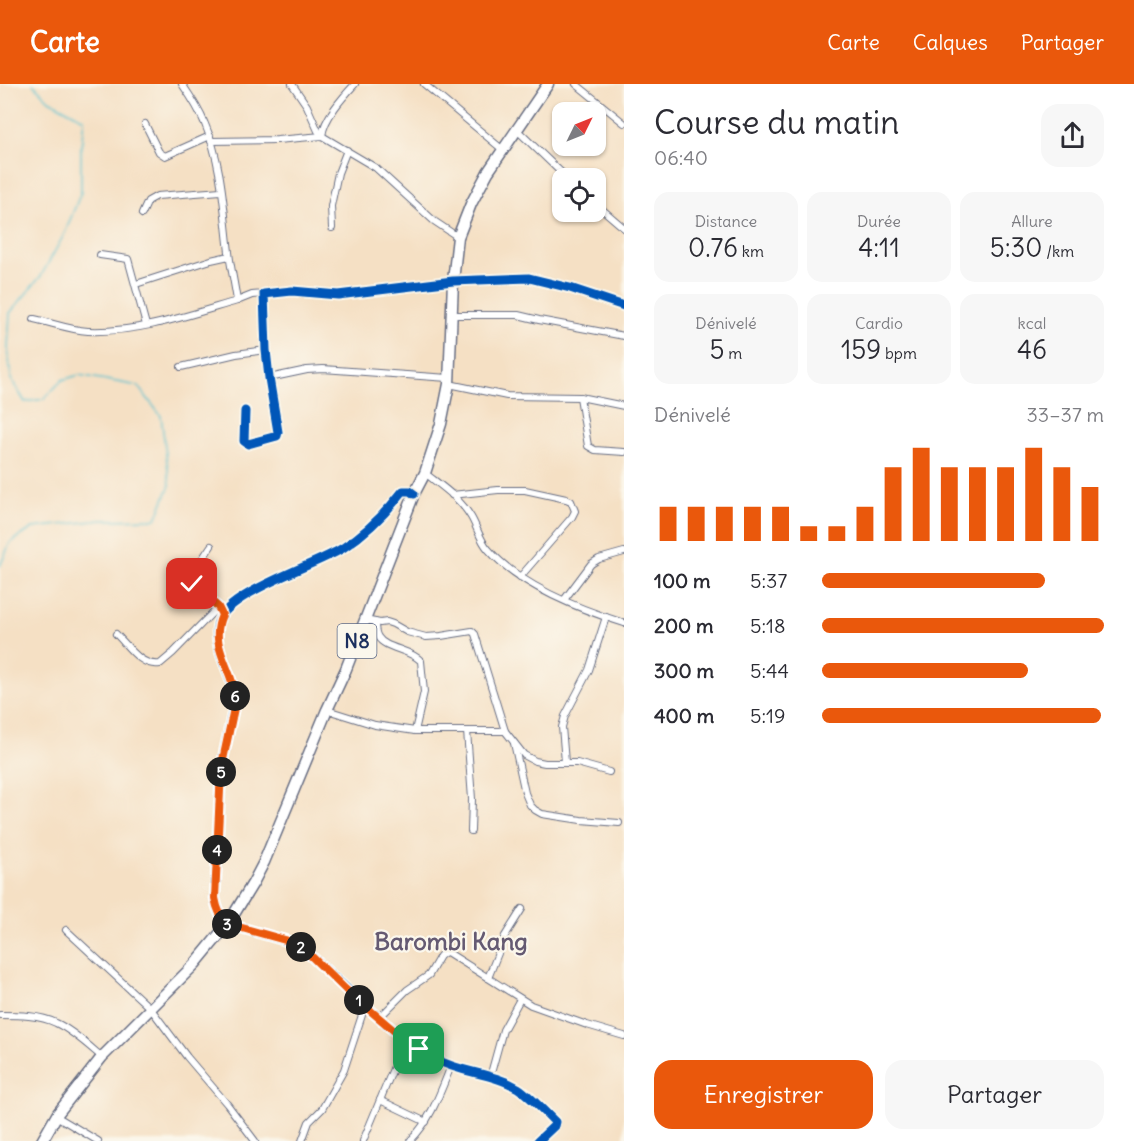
<!DOCTYPE html>
<html lang="fr">
<head>
<meta charset="utf-8">
<style>
	:root { --surface:#fff; --page:#f7f7f7; --text:#2b2b33; --muted:#7c7c81; --accent:#ea580c }
	body { margin:0; font-family:Delius,sans-serif; background:var(--page); color:var(--text); height:100vh; display:flex; flex-direction:column; font-size:22px; white-space:nowrap }
	* { box-sizing:border-box; margin:0 }
	p { font-size:20px; color:var(--muted) }
	.icon { flex:none; width:33px; height:33px; fill:none; stroke:currentColor; stroke-width:2; stroke-linecap:round; stroke-linejoin:round }
	.map { position:relative; flex:1; overflow:hidden }
	.panel { display:flex; flex-direction:column; background:var(--surface); width:510px }
	.panel>* { flex:none }
	.needle { width:39px; rotate:47deg }
	.buttons { position:absolute; left:552px; top:18px; display:grid; gap:12px }
	.buttons a { display:grid; place-items:center; width:54px; height:54px; border-radius:12px; background:var(--surface); box-shadow:0 2px 4px #0004; font-size:30px }
	.pin { position:absolute; display:grid; place-items:center; width:51px; height:51px; color:#fff; margin:-26px; border-radius:12px; box-shadow:0 3px 9px #0006 }
	.km { position:absolute; width:30px; height:30px; margin:-15px; border-radius:50%; background:#222; color:#fff; font-size:16px; line-height:30px; text-align:center }
	.round { display:grid; place-items:center; flex:none; width:63px; height:63px; border-radius:18px; background:var(--page) }
	.head { display:flex; align-items:center; justify-content:space-between; height:102px; padding:0 30px }
	h1 { font-size:33px; font-weight:600; line-height:45px }
	.stats { display:grid; grid-template-columns:repeat(3,1fr); gap:9px; height:102px; padding:6px 30px }
	.stats div { display:grid; align-content:center; border-radius:15px; background:var(--page); text-align:center }
	.stats b { font-size:26px; font-weight:600 }
	.stats small { font-size:16px; font-weight:400 }
	.stats p { font-size:16px }
	.chart { height:168px; padding:12px 30px }
	.chart p { display:flex; justify-content:space-between }
	.chart svg { width:100%; height:108px; margin-top:6px; stroke:var(--accent); stroke-width:6 }
	.cta { display:flex; gap:12px; margin-top:auto; padding:12px 30px }
	.cta a { flex:1; height:69px; border-radius:18px; background:var(--accent); color:#fff; font-size:24px; font-weight:600; line-height:69px; text-align:center }
	.cta a+a { background:var(--page); color:var(--text) }
	ul { padding:0 30px; list-style:none; font-size:20px }
	li { display:grid; grid-template-columns:96px 72px 1fr; align-items:center; height:45px }
	li i { height:15px; border-radius:8px; background:var(--accent) }
	header { display:flex; align-items:center; gap:36px; box-sizing:border-box; height:84px; padding:0 30px; background:var(--accent); color:#fff }
	header strong { font-size:28px }
	nav { display:flex; gap:33px; margin-inline-start:auto; font-size:21px }
	main { display:flex; flex:1; min-height:0 }
	.map>svg:first-child { display:block }
</style>
</head>
<body>
<header>
<strong>Carte</strong>
<nav><a>Carte</a><a>Calques</a><a>Partager</a></nav>
</header>
<main>
<div class="map">
<svg width="624" height="1057" viewBox="0 0 624 1057">
	<rect width="100%" height="100%" fill="#fbf7ec"/>
	<filter id="ink" filterUnits="userSpaceOnUse"><feTurbulence type="fractalNoise" baseFrequency=".0167" numOctaves="2"/><feDisplacementMap in="SourceGraphic" scale="12" xChannelSelector="R" yChannelSelector="G"/><feConvolveMatrix kernelMatrix="1 2 1 2 8 2 1 2 1" color-interpolation-filters="sRGB"/></filter>
	<filter id="wash" filterUnits="userSpaceOnUse"><feTurbulence type="fractalNoise" baseFrequency=".008" numOctaves="4" result="noise"/><feDisplacementMap in="SourceGraphic" scale="24" xChannelSelector="R" yChannelSelector="G"/><feGaussianBlur stdDeviation="1.35" result="paint"/><feColorMatrix in="noise" values="0 0 0 0 0 0 0 0 0 0 0 0 0 0 0 0 0 1.4 0 .05"/><feComposite in="paint" operator="in"/></filter>
	<g filter="url(#wash)">
		<rect width="100%" height="100%" fill="#f5e0c4"/>
		<g fill="none" stroke-linecap="round" stroke-linejoin="round">
			<path stroke="#54c0cf" stroke-width="1.5" d="M0 482 10 459 33 444 102 436 156 435 170 401 161 332 138 302 79 291 62 296 44 315 25 318 11 295 8 264 10 229 41 192 65 149 81 108V64L84 35 49 16 33 0"/>
		</g>
	</g>
	<g filter="url(#ink)">
		<g fill="none" stroke-linecap="round" stroke-linejoin="round">
			<g stroke="#676d82" stroke-width="8">
				<g id="street">
					<path d="M182 0C191 13 199 25 205 40 223 82 224 131 230 176 232 189 235 203 237 217L252 211 264 210"/>
					<path d="M292 0 307 22 318 47 322 52 376 84 434 137 458 153"/>
					<path d="M424 0 503 66"/>
					<path d="M576 0 624 39"/>
					<path d="M145 40 159 68 165 72 210 52"/>
					<path d="M517 46 567 94"/>
					<path d="M211 57 277 56 322 52C324 34 343 13 355 0"/>
					<path d="M596 120 624 144"/>
					<path d="M142 130 148 117 157 112 221 107"/>
					<path d="M332 144 331 122 338 89 347 66"/>
					<path d="M100 171 128 175 146 241"/>
					<path d="M136 200 211 176 229 172"/>
					<path d="M451 231H518L539 236 624 252"/>
					<path d="M34 235C52 239 70 246 88 247 139 249 189 231 237 217"/>
					<path d="M181 283 236 270 266 266"/>
					<path d="M269 294 307 286 323 285 448 294"/>
					<path d="M449 300 507 312 580 313 624 322"/>
					<path d="M580 313 588 362 595 366 624 368"/>
					<path d="M245 327 244 357 248 360 277 352 278 348 269 294 266 266 264 210 292 207 338 211 453 197 529 194 570 204 624 222"/>
					<path d="M425 389C441 402 460 414 471 433 477 443 480 456 488 465 519 501 579 525 624 539"/>
					<path d="M414 410 410 407H403C386 429 366 449 343 464 316 481 226 509 218 539 212 565 233 590 235 615L221 685 215 814C217 825 220 832 228 840L294 859 302 863C323 884 345 903 366 922 388 942 410 962 435 975 461 989 493 989 518 1004 529 1011 545 1028 555 1038L554 1042 538 1057"/>
					<path d="M452 411 498 406H525L566 415 571 417 575 427 572 433 520 493"/>
					<path d="M211 462 190 493 189 496 219 525"/>
					<path d="M564 516 591 480 599 475 624 468"/>
					<path d="M365 536 380 539 387 538 393 540 407 548 426 553 441 552 472 547 475 550 505 647"/>
					<path d="M375 538C375 543 375 549 378 553 385 565 410 565 421 577L424 608 415 647"/>
					<path d="M116 550C129 563 141 583 160 580L173 569 218 523"/>
					<path d="M327 626 375 641 415 647H505L524 671 535 677 545 679H577L609 688"/>
					<path d="M467 647 472 715 471 747"/>
					<path d="M514 659 525 709 530 721 535 726 542 730 581 736 619 739"/>
					<path d="M565 678 562 643 565 632 589 586 606 533"/>
					<path d="M66 846 151 925 187 973 227 1020 255 1057"/>
					<path d="M488 894 505 852 522 825"/>
					<path d="M0 931C18 931 40 931 56 939 72 946 89 962 102 973"/>
					<path d="M379 934 407 906 429 891 440 872 444 869 447 868 531 921 587 941 624 952"/>
					<path d="M490 993 503 946 520 915"/>
					<path d="M380 1016 426 1038"/>
					<path d="M56 1032 98 1057"/>
					<path d="M302 1057 309 1038 322 1025 344 986 365 922"/>
					<path d="M363 1057 405 956"/>
					<path d="M410 1057C431 1036 440 1009 451 982"/>
				</g>
			</g>
			<g stroke="#676d82" stroke-width="13">
				<path id="highway" d="M42 1057 58 1029 102 973 195 880 228 840 253 799 264 778 327 626 346 585 414 410 425 389 441 340 449 300 453 197 458 153 471 120 488 88 548 0"/>
			</g>
			<use href="#street" stroke="#fff" stroke-width="6"/>
			<use href="#highway" stroke="#fff" stroke-width="10"/>
			<g stroke="#fbf7ec" stroke-width="13">
				<g id="cycleway">
					<path d="M245 327 244 357 248 360 277 352 278 348 269 294 266 266 264 210 292 207 338 211 453 197 529 194 570 204 624 222"/>
					<path d="M414 410 410 407H403C386 429 366 449 343 464 316 481 226 509 218 539 212 565 233 590 235 615L221 685 215 814C217 825 220 832 228 840L294 859 302 863C323 884 345 903 366 922 388 942 410 962 435 975 461 989 493 989 518 1004 529 1011 545 1028 555 1038L554 1042 538 1057"/>
				</g>
			</g>
			<use href="#cycleway" stroke="#0057b8" stroke-width="9"/>
		</g>
	</g>
	<g fill="none" stroke-linecap="round" stroke-linejoin="round" filter="url(#ink)">
		<g stroke="#fff" stroke-width="12">
			<path id="route" d="M192 500 218 523 222 531C208 563 233 584 236 615L221 685 215 814C217 825 220 832 228 840L285 856 302 863 345 905 405 956 419 965"/>
		</g>
		<use href="#route" stroke="#ea580c" stroke-width="8"/>
	</g>
	<g text-anchor="middle" stroke-width="4.5" stroke-linejoin="round" paint-order="stroke">
		<rect fill="#fbf7ec" stroke="#5e6b89" stroke-width="1.5" x="337.5" y="540" width="39" height="34" rx="4.5"/>
		<g font-size="20" font-weight="bold" fill="#1b2f5e">
			<text x="357" y="564">N8</text>
		</g>
		<g font-size="24" font-weight="bold" fill="#655a72" stroke="#fbf7ec">
			<text x="451" y="866">Barombi Kang</text>
		</g>
	</g>
</svg>
<div class="buttons">
<a><svg class="needle" viewBox="-14 -14 28 28"><path d="M0-13l5 13h-10z" fill="#e53935"/><path d="M0 13l5-13h-10z" fill="#7c7c81"/></svg></a>
<a><svg class="icon" aria-label="locate" viewBox="0 0 24 24"><circle cx="12" cy="12" r="6"/><path d="M12 2v4M12 18v4M2 12h4M18 12h4"/></svg></a>
</div>
<div class="pin" style="left:419px;top:965px;background:#1e9e55"><svg class="icon" aria-label="arrive" viewBox="0 0 24 24"><path d="M6 21V4h12l-3 4 3 4H6"/></svg></div>
<div class="pin" style="left:192px;top:500px;background:#d93025"><svg class="icon" aria-label="check" viewBox="0 0 24 24"><path d="M5 12l5 5 9-10"/></svg></div>
<b class="km" style="left:359px;top:916px">1</b>
<b class="km" style="left:301px;top:863px">2</b>
<b class="km" style="left:227px;top:840px">3</b>
<b class="km" style="left:217px;top:766px">4</b>
<b class="km" style="left:221px;top:688px">5</b>
<b class="km" style="left:235px;top:612px">6</b>
</div>
<section class="panel">
<div class="head"><div><h1>Course du matin</h1><p>06:40</p></div><a class="round"><svg class="icon" aria-label="share" viewBox="0 0 24 24"><path d="M12 15V3M7 8l5-5 5 5M5 13v7h14v-7"/></svg></a></div>
<div class="stats">
<div><p>Distance</p><b>0.76<small> km</small></b></div>
<div><p>Durée</p><b>4:11</b></div>
<div><p>Allure</p><b>5:30<small> /km</small></b></div>
</div>
<div class="stats">
<div><p>Dénivelé</p><b>5<small> m</small></b></div>
<div><p>Cardio</p><b>159<small> bpm</small></b></div>
<div><p>kcal</p><b>46</b></div>
</div>
<div class="chart"><p><span>Dénivelé</span>33–37 m</p>
<svg viewBox="0 0 160 44" preserveAspectRatio="none"><path d="M5 44V30M15 44V30M25 44V30M35 44V30M45 44V30M55 44V38M65 44V38M75 44V30M85 44V14M95 44V6M105 44V14M115 44V14M125 44V14M135 44V6M145 44V14M155 44V22"/></svg>
</div>
<ul>
<li><b>100 m</b>5:37<i style="width:79%"></i></li>
<li><b>200 m</b>5:18<i style="width:100%"></i></li>
<li><b>300 m</b>5:44<i style="width:73%"></i></li>
<li><b>400 m</b>5:19<i style="width:99%"></i></li>
</ul>
<div class="cta"><a>Enregistrer</a><a>Partager</a></div>
</section>
</main>
</body>
</html>
